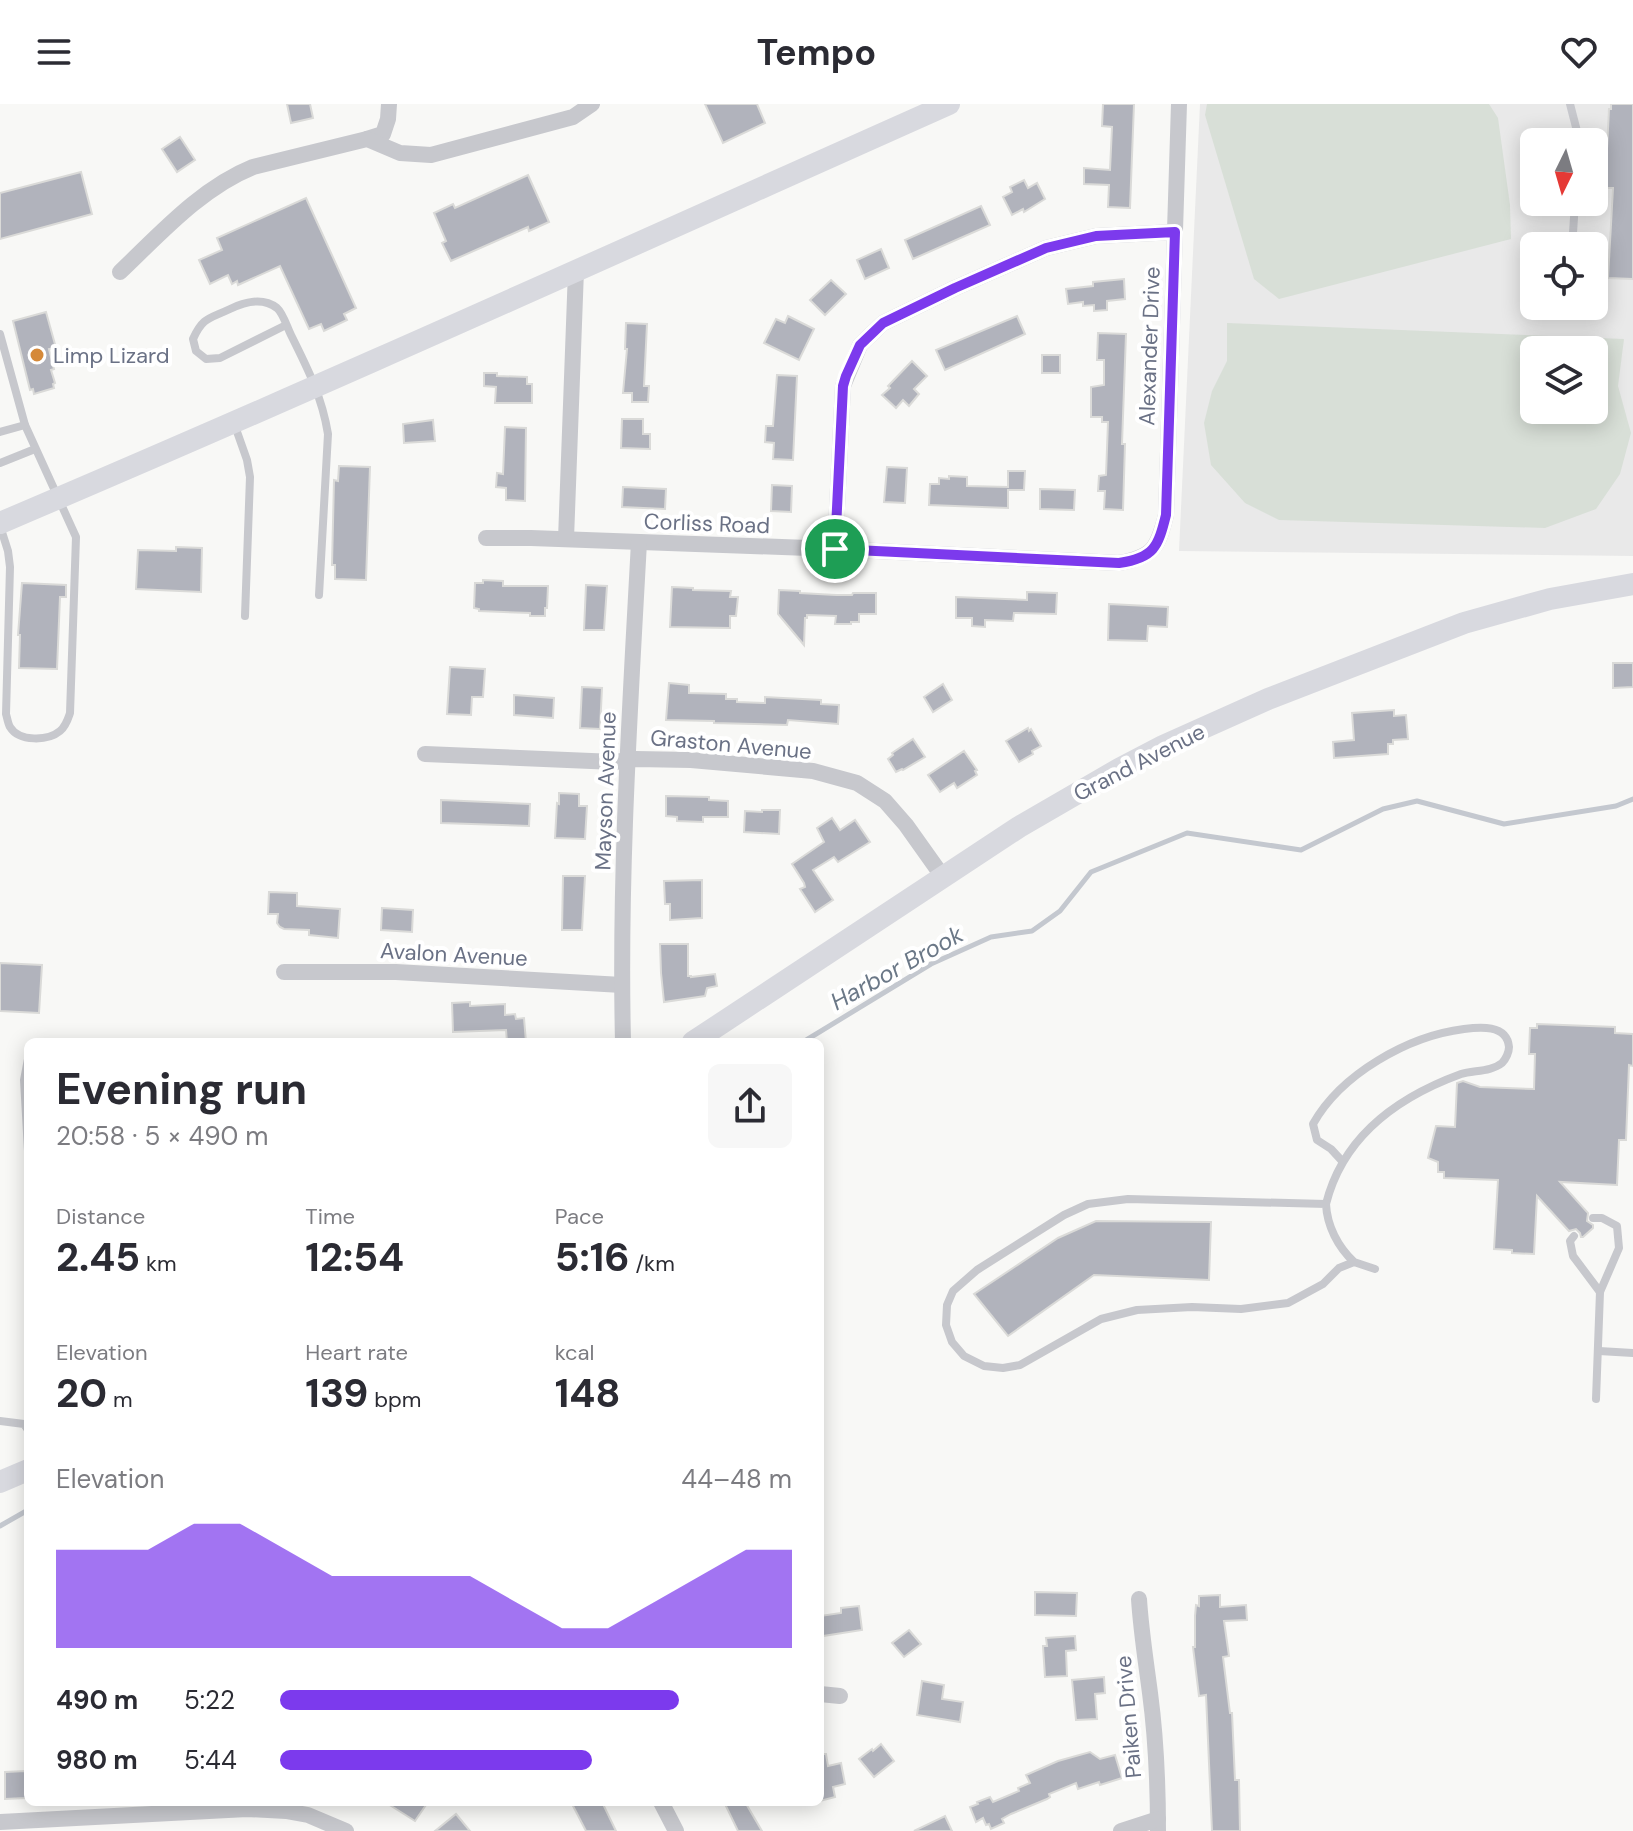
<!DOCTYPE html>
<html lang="en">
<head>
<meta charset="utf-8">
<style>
	:root { --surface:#fff; --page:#f7f7f7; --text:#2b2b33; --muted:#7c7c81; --accent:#7c3aed }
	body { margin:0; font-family:"DM Sans",sans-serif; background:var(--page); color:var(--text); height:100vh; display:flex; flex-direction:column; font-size:30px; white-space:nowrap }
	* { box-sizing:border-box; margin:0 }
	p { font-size:26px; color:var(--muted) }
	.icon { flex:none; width:44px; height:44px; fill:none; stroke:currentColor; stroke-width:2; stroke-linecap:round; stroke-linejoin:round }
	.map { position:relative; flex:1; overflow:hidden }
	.side { position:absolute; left:24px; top:934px; width:800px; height:768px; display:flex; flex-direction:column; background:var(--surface); border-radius:12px; box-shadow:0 4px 20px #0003 }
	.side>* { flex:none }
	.needle { width:52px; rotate:185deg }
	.controls { position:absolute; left:1520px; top:24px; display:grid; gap:16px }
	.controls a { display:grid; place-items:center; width:88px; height:88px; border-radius:12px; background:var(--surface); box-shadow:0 4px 20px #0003; font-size:40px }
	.pin { position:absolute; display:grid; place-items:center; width:68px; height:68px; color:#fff; margin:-34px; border:4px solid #fff; border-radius:50%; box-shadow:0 2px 8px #0007 }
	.round { display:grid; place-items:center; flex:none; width:84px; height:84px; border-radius:12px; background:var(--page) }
	.summary { display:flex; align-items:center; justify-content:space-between; height:136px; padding:0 32px }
	h1 { font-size:44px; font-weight:700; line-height:60px }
	.figures { display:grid; grid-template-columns:repeat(3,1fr); gap:12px; height:136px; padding:8px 32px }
	.figures div { display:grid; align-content:center }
	.figures b { font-size:40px; font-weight:700 }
	.figures small { font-size:22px; font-weight:400 }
	.figures p { font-size:22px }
	.chart { height:224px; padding:16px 32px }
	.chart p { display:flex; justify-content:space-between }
	.chart svg { width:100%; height:144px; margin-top:8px; fill:var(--accent); opacity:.7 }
	ul { padding:0 32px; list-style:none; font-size:26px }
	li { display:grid; grid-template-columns:128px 96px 1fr; align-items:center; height:60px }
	li i { height:20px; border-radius:10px; background:var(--accent) }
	header { display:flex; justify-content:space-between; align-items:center; height:104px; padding:0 32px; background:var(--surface); font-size:36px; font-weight:700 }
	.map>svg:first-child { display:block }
</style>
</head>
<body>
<header><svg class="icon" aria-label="menu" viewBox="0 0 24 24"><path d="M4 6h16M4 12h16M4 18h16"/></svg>Tempo<svg class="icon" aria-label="heart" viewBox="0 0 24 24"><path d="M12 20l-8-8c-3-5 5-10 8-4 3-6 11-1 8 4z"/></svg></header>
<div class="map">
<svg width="1633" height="1727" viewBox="0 0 1633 1727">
	<rect width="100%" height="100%" fill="#f8f8f6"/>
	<path fill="#e9e9e9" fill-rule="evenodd" d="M1200 0H1633V452L1179 447ZM1534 38H1594V98H1534ZM1534 142H1594V202H1534ZM1534 246H1594V306H1534Z"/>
	<g fill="#d8dfd7" fill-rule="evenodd">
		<path d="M1207 0H1489L1498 14 1510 101 1511 135 1279 195 1254 175 1205 11Z"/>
		<path d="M1227 219 1624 235 1618 282 1631 329 1620 370 1596 405 1545 424 1279 416 1245 399 1211 361 1204 319 1212 287 1227 257ZM1534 246H1594V306H1534Z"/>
	</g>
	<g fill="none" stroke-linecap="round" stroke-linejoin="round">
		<g stroke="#c4c8cf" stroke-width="5">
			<path d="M803 938 931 860 991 833 1032 827 1060 807 1091 768 1187 729 1301 746 1383 705 1417 697 1504 720 1616 702 1633 695"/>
			<path d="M0 1422 28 1406"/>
		</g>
	</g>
	<g fill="#b1b3bc" stroke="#dadad8" stroke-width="2">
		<path d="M287 0H310L313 14 291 19Z"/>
		<path d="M705 0H757L765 19 723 39Z"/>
		<path d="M1103 0H1134L1130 104 1108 103 1109 81 1084 80V64L1110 66 1112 23 1102 22Z"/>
		<path d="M1611 0H1633V175L1608 174 1613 84H1605L1609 5H1611Z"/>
		<path d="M180 33 195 56 177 68 162 45Z"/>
		<path d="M81 68 92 110 0 135V89Z"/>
		<path d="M528 71 549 118 529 127 528 123 451 157 442 139 446 137 434 109 453 100 455 104Z"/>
		<path d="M1024 76 1028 84 1037 79 1045 95 1024 108 1023 105 1012 111 1003 93 1012 88 1010 83Z"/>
		<path d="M306 94 356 204 344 210 347 216 324 227 321 220 309 225 280 162 238 181 237 177 232 180 228 171 210 180 199 156 222 146 217 134Z"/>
		<path d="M981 102 990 121 913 155 905 136Z"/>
		<path d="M881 145 889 164 865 175 857 156Z"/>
		<path d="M1124 175 1125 195 1107 197V206L1094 207V201L1083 202V198L1068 200 1066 185 1093 182V178Z"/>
		<path d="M831 176 846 190 825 211 810 196Z"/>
		<path d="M46 208 56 244 49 245 54 265 51 266 55 279 53 280 54 284 34 290 33 285 30 286 13 217Z"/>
		<path d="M788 212 814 225 799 256 764 239 776 215 785 219Z"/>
		<path d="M1017 212 1025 230 945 266 936 246Z"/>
		<path d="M626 219 647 220 644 282H649L648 298H632V289H623L627 245H625Z"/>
		<path d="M1098 229 1126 230 1122 340H1125L1123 406 1104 405 1105 387H1098L1099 372 1106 371 1108 318H1102V313H1091V283L1104 281V256H1097Z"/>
		<rect x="1042" y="251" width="18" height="18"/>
		<path d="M912 257 927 272 914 285 919 290 909 302 903 296 896 304 882 291 890 284 888 282Z"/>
		<path d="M484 269H497V272L527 273V280H532V299H495L496 283 484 282Z"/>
		<path d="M777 271 797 272 793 356 773 355 774 339 765 338 766 322H773Z"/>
		<path d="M622 315H643V330H650V345L621 344Z"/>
		<path d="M433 316 435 337 404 339 403 320Z"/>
		<path d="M505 323 526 324 525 397 506 396V384L496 383 497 369 503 370Z"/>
		<path d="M339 362 370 363 366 476 335 475V461H332L334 376 338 377Z"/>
		<path d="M887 363 907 364 905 399 884 398Z"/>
		<path d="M1008 367H1025L1024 386H1008V404L929 401 930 380H939V374L949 375V372L967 373V382L1008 383Z"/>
		<path d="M772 381 792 382 791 408 771 407Z"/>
		<path d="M623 383 666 385 665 405 622 403Z"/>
		<path d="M1040 385 1075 386 1074 406 1040 405Z"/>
		<path d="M176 443 202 444 201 488 136 485 138 446 176 447Z"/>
		<path d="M483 476 503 477V482H548L547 504H545V512H530V509L479 507V505L474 504 475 479H483Z"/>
		<path d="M22 479 66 481V493H60L57 565 19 564 20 531H18Z"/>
		<path d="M586 481 607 482 604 526H584Z"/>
		<path d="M672 483 693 484V486L731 487 730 493H738L736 512H730V524L670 523Z"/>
		<path d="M779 486 800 487V489L836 491H852L853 489H876V510H859V518H851V520H835L836 512 807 511V514H805L804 541 778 510Z"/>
		<path d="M1027 488 1057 489 1056 510 1014 509 1013 517 985 516V523L972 522V514H956V493L1027 496Z"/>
		<path d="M1109 500 1168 503 1167 523 1148 522 1147 537 1108 536Z"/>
		<path d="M1613 559H1633V583L1613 584Z"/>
		<path d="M450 563 485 565 483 593H472L471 611 447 610Z"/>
		<path d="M669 579 689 581V589L726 590V595H737V598L765 599V593L821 596V600L839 601 838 620 788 616 787 621 714 619V617L666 616Z"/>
		<path d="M943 580 952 596 933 608 924 593Z"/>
		<path d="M582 583 602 584 600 625 580 624Z"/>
		<path d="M514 591 554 594 553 614 514 611Z"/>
		<path d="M1394 606V612L1406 611 1408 635 1393 636V640H1388V650L1334 654 1333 638 1354 636 1352 609Z"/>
		<path d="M1028 624 1029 627 1031 625 1041 642 1032 647 1033 650 1019 658 1006 637Z"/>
		<path d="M913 635 925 653 903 666 902 665 896 668 888 655 893 651 892 649Z"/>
		<path d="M964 647 977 666 975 667 977 671 957 684 954 679 940 688 928 671Z"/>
		<path d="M559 689 579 690V702H587L585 735 555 734 557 699 559 700Z"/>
		<path d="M666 692 709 693V696L728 697V713H703V718L677 717V713L666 712Z"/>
		<path d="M441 696 530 700 529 722 441 719Z"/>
		<path d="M762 706H780L779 730 744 728 745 707 762 708Z"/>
		<path d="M832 714 840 726 855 716 870 738 838 758 834 753 813 766 833 796 815 808 800 785 805 783 804 779 792 760 824 738 817 724Z"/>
		<path d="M563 772H585L582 826H562Z"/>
		<path d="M702 776V814L670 816V800H665L664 777Z"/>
		<path d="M269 788 297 789V802L340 805 338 834 309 831V826L284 825 280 823 277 819 278 810H268Z"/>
		<path d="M382 804 413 806 412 828 381 826Z"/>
		<path d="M660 840H688V872H691V873L715 870 717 882 707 884 705 892 664 898 661 869Z"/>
		<path d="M0 859 42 861 39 909 0 907Z"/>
		<path d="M470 898V902L505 900V911L515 910 516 915 524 914 526 938H507L506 926 453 928 452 899Z"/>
		<path d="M1537 920 1615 923V929L1633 930V962L1629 961 1626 1036H1619L1617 1081 1560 1078 1588 1109 1587 1117 1593 1121V1124L1583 1133H1581L1580 1129 1576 1125 1569 1127 1537 1092 1534 1150 1512 1149V1146L1494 1145 1498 1076 1444 1074V1068H1438V1058L1428 1054 1436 1022 1455 1023 1457 979 1463 977 1480 983 1534 985 1535 950H1529L1530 924H1537Z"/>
		<path d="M1096 1117 1211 1118 1209 1176 1094 1171 1008 1232 974 1190 1058 1134Z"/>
		<path d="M1035 1488 1077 1489 1076 1512 1035 1511Z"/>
		<path d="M1220 1491V1503L1246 1501 1247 1516 1224 1517 1229 1552 1223 1553 1230 1609H1232L1235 1676H1239L1240 1727H1212L1206 1591 1199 1592 1193 1543H1195V1512L1196 1501 1199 1502V1492Z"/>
		<path d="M859 1502 862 1526 823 1532 820 1512 841 1509V1504Z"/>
		<path d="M909 1526 921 1540 904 1553 892 1539Z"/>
		<path d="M1075 1532 1076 1546 1066 1547 1067 1572 1045 1573 1043 1542H1047L1046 1534Z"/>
		<path d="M1104 1573 1105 1589 1095 1590 1097 1615 1076 1616 1072 1576Z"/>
		<path d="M922 1577 944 1581 942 1595 963 1598 960 1618 917 1611Z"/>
		<path d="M881 1640 894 1657 874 1673 859 1655 872 1645 873 1647Z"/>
		<path d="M1090 1648 1100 1655 1115 1651 1122 1674 1100 1681 1099 1678 1078 1685 1076 1679 1049 1690 1050 1693 1047 1695 1011 1710 1002 1715 1004 1719 991 1725 989 1720 986 1721 983 1714 976 1718 970 1703 978 1700 977 1698 990 1693 993 1698 1019 1687 1018 1684 1030 1679 1026 1671 1058 1657Z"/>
		<path d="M820 1650H826L828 1662 841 1659 845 1680 833 1683 835 1693 820 1697Z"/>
		<path d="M26 1667V1694L5 1695V1668Z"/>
		<path d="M385 1698H428L415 1717Z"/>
		<path d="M571 1698H602L616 1727H586Z"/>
		<path d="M724 1698H745L762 1727H738Z"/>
		<path d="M456 1710 470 1727H435Z"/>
		<path d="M945 1712 952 1727H914Z"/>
	</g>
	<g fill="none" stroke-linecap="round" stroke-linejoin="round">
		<g stroke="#c7c8cd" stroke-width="8">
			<path d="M1570 0 1578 31V38"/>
			<path d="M1573 129 1575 98"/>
			<path d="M286 221 220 254 206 255 196 247 193 235C203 213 209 215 230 205 244 198 263 193 277 204 283 209 287 223 291 231 308 265 322 293 328 330L319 491"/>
			<path d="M0 230 25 321 76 433 70 609C68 615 66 622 60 627 48 637 19 638 10 623 8 620 7 613 6 610L10 463 8 447 0 422"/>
			<path d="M235 322 247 356 250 373 245 512"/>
			<path d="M0 328 25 321"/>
			<path d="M0 359 35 345"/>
			<path d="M44 938H50"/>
			<path d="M28 955 24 976 28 1047"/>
			<path d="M1326 1100C1343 1032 1398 993 1461 970 1473 966 1491 968 1502 959 1506 955 1509 948 1509 943 1507 920 1479 923 1464 925 1408 932 1341 970 1313 1020L1317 1036 1331 1045 1343 1058"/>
			<path d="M1574 1132 1570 1137 1573 1152 1600 1188 1619 1144 1617 1122 1602 1114H1593"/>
			<path d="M1354 1158C1338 1143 1327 1122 1326 1100L1128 1095 1088 1100 1064 1111 977 1166 953 1187 947 1201 946 1221 952 1238 964 1252 984 1262 1003 1264 1020 1261 1101 1215 1137 1206 1192 1203 1241 1205 1288 1199 1323 1180 1339 1164 1354 1158 1375 1165"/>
			<path d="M1599 1247 1633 1249"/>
			<path d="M1596 1295 1600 1188"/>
			<path d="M0 1317 24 1320 28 1326"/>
		</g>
		<g stroke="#c7c8cd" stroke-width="16">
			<path d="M367 35 383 30 388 15 389 0"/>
			<path d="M120 168C160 130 201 84 253 63L367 35 400 49 431 51 573 13 592 0"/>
			<path d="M486 434H531L835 445 1119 459C1154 453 1158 443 1166 411L1179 0"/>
			<path d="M566 435 576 166"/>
			<path d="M835 445 843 282 860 241 883 219 955 184 1046 144 1096 132 1175 128"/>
			<path d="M425 650 615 658 636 655 691 656 813 667 857 679 885 697 906 721 943 773"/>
			<path d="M284 868H396L622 881"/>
			<path d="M623 938C619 771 630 605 639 438"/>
			<path d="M1139 1495C1141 1527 1146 1558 1150 1589 1156 1634 1158 1681 1158 1727"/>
			<path d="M820 1590 840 1592"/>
			<path d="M661 1698 676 1727"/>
			<path d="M0 1718 247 1705 286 1707 308 1711 346 1727"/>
			<path d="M1121 1727 1158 1715"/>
		</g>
		<g stroke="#d8d9df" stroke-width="22">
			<path d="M0 419C318 284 633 141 949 0"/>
			<path d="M693 938 1019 723 1119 665 1163 642 1268 595 1464 519 1550 495 1633 480"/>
			<path d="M0 1378 28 1366"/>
		</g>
	</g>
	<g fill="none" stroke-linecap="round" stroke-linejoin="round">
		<g stroke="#fff" stroke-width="16">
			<path id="route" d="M1175 128 1166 411C1158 443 1154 454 1119 459L835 445 843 282 846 272 860 241 883 219 955 184 1046 144 1096 132Z"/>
		</g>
		<use href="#route" stroke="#7c3aed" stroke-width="10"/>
	</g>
	<circle fill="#d58939" stroke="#fff" stroke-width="3" cx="37" cy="251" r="8"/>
	<g text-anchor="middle" stroke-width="8" stroke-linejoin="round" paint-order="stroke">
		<g font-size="22" fill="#6a7185" stroke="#fff">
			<text transform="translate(1149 242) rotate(-88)" y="8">Alexander Drive</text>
			<text transform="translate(707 419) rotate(2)" y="8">Corliss Road</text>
			<text transform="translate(731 640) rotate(5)" y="8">Graston Avenue</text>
			<text transform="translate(1139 658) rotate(-27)" y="8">Grand Avenue</text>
			<text transform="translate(605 687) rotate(-88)" y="8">Mayson Avenue</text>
			<text transform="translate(454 850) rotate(3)" y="8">Avalon Avenue</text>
			<text transform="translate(1128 1613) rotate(-95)" y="8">Paiken Drive</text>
		</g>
		<g font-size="22" fill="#6a7185" stroke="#fff" text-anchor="start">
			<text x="53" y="259">Limp Lizard</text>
		</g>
		<g font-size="24" font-style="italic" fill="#6b7887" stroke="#fff">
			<text transform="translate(897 864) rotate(-29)" y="8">Harbor Brook</text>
		</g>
	</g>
</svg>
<div class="controls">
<a><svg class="needle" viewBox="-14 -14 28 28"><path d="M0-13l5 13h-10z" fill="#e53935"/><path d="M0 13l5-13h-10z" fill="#7c7c81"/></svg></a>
<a><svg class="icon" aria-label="locate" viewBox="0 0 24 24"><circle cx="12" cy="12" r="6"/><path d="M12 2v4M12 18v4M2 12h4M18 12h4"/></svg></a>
<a><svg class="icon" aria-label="layers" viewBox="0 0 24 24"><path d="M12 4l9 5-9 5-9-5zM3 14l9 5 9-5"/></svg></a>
</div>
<div class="pin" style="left:835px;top:445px;background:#1e9e55"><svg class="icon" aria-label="arrive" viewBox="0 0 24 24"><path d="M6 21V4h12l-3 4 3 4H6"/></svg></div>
<section class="side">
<div class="summary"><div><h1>Evening run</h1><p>20:58 · 5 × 490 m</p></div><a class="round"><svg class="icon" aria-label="share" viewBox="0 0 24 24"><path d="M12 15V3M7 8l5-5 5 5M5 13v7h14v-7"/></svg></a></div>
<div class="figures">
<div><p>Distance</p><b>2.45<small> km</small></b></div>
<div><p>Time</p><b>12:54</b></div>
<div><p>Pace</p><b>5:16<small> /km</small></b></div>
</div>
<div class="figures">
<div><p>Elevation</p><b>20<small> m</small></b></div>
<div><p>Heart rate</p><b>139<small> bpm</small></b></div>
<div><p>kcal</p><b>148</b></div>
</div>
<div class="chart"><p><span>Elevation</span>44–48 m</p>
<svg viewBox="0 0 160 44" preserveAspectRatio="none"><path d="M0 44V14L10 14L20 14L30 6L40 6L50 14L60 22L70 22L80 22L90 22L100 30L110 38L120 38L130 30L140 22L150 14L160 14V44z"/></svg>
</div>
<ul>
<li><b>490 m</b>5:22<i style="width:78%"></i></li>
<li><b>980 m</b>5:44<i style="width:61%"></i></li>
</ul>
</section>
</div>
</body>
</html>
